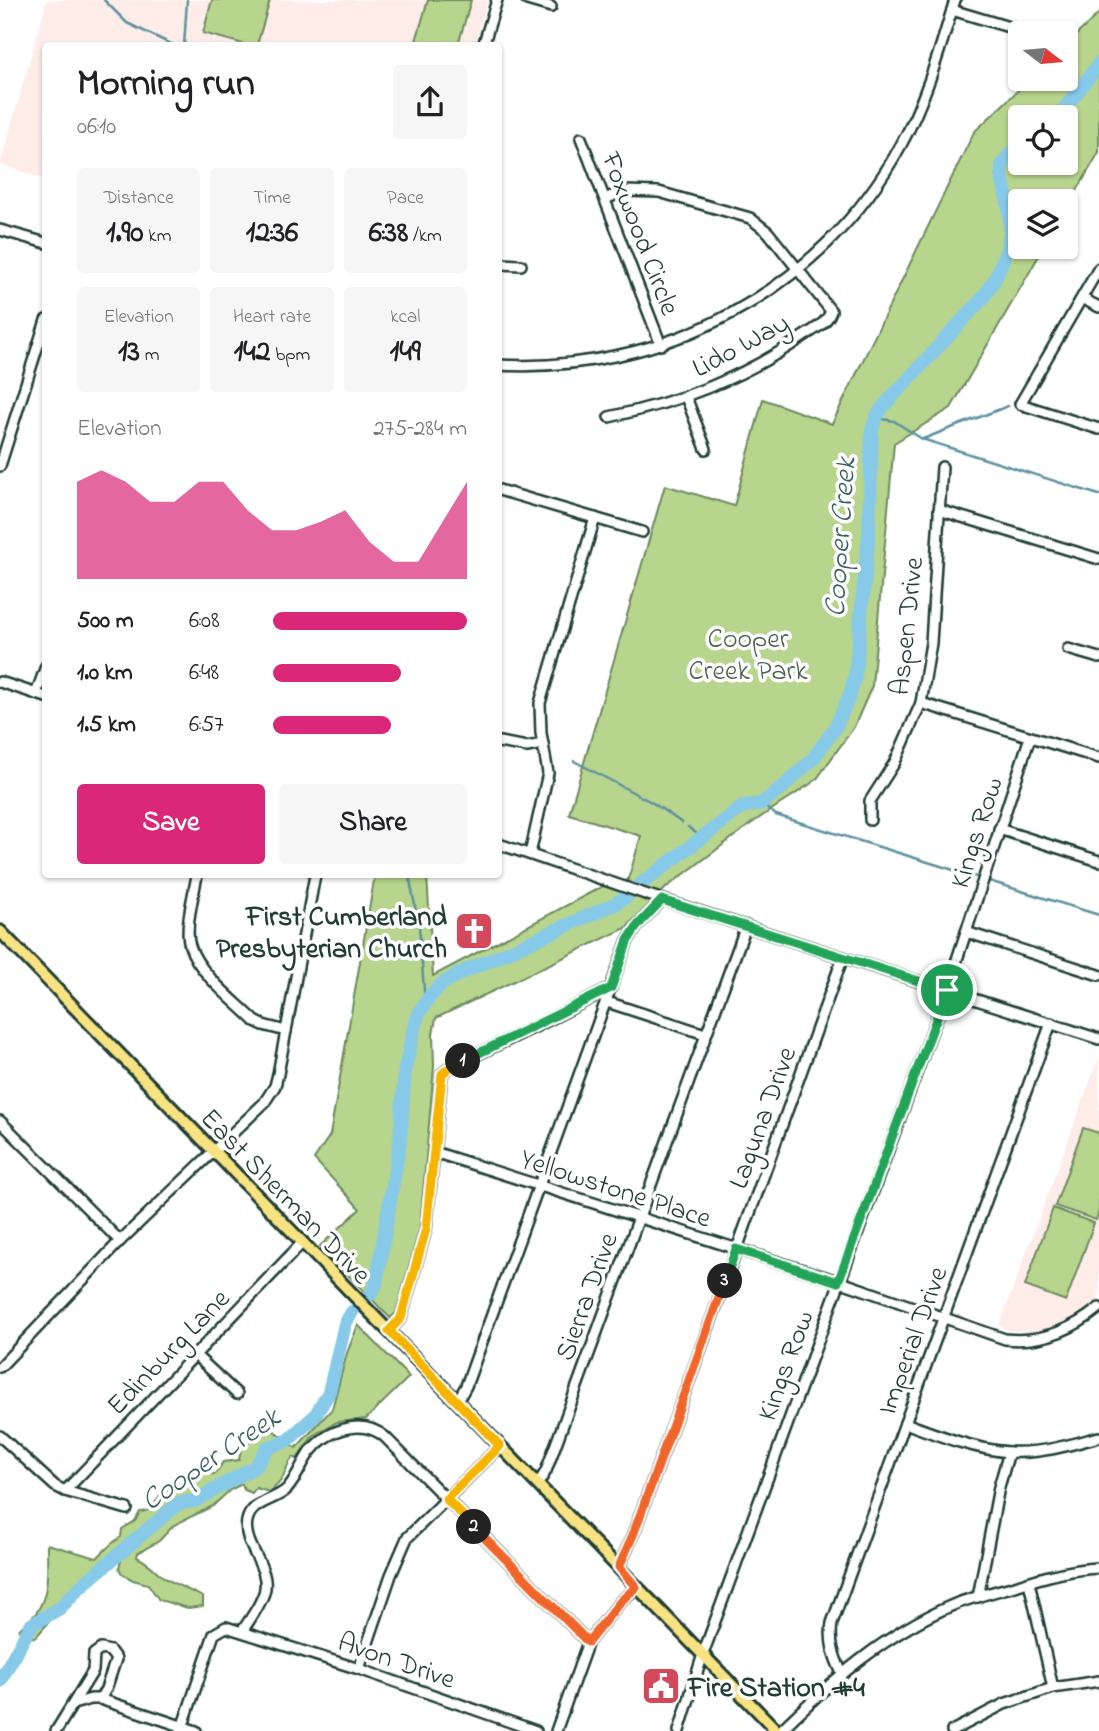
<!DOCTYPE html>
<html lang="en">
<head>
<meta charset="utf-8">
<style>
	:root { --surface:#fff; --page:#f6f6f6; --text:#202124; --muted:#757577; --accent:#db2777 }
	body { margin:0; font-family:"Indie Flower",sans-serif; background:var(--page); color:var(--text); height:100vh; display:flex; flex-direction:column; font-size:26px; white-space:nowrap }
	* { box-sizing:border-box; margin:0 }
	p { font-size:23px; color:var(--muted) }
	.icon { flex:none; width:38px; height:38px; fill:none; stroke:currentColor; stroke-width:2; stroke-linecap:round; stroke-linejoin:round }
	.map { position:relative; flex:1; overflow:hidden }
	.panel { position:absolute; left:42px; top:42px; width:460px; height:836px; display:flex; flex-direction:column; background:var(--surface); border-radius:7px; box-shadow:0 2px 5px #0004 }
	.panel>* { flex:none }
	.needle { width:46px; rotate:106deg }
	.controls { position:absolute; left:1008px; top:21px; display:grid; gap:14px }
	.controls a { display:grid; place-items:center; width:70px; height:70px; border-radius:7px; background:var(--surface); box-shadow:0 2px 5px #0004; font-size:35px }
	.pin { position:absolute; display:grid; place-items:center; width:60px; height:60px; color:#fff; margin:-30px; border:4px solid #fff; border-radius:50%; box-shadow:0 2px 7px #0007 }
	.km { position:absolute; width:35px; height:35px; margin:-18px; border-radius:50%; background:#222; color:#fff; font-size:19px; line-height:35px; text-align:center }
	.round { display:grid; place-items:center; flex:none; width:74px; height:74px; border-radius:7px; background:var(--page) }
	.summary { display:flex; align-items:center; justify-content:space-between; height:119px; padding:0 35px }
	h1 { font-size:38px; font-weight:700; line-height:52px }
	.figures { display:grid; grid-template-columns:repeat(3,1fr); gap:10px; height:119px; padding:7px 35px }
	.figures div { display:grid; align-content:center; border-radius:7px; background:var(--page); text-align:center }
	.figures b { font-size:30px; font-weight:700 }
	.figures small { font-size:19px; font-weight:400 }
	.figures p { font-size:19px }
	.chart { height:196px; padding:14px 35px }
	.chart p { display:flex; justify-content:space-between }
	.chart svg { width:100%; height:126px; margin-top:7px; fill:var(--accent); opacity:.7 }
	.primary-button { display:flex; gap:14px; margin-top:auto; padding:14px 35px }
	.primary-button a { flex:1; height:80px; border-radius:7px; background:var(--accent); color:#fff; font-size:28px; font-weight:700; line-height:80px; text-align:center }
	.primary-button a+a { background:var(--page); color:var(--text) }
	ul { padding:0 35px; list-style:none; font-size:23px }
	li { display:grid; grid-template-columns:112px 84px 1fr; align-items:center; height:52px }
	li i { height:18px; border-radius:9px; background:var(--accent) }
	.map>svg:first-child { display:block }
</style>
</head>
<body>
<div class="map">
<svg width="1099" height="1731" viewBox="0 0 1099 1731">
	<rect width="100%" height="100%" fill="#fff"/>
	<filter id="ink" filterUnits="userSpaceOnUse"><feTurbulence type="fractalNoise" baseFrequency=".0143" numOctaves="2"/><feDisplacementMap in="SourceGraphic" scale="14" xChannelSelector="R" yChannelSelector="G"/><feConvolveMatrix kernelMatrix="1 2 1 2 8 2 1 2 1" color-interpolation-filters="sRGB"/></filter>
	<g filter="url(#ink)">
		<g fill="#feece9">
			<path d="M47 0H488L475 45 46 46 45 179 0 164Z"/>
			<path d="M1099 1057V1301L1074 1319 1049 1329 1027 1332 1008 1330 999 1326Z"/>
		</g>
		<g fill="#b8d58d" stroke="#6c8960" stroke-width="2" fill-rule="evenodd">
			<path d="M212 0H270L257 45H247L203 33Z"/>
			<path d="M428 0H471L458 45H431L416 41Z"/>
			<path d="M1099 13V152L1066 210V201H1020V247H1044L951 408 894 443 872 686 854 727 816 780 752 823 667 887 626 928 436 1018 433 1034 434 1066 420 1228 396 1313 390 1318 320 1246 360 1209 314 1159 330 1135 375 875H427L433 976 603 886 628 880 641 836 569 814 665 485 734 506 763 399 832 424 974 132 1030 79H1066V45ZM1020 117H1066V163H1020Z"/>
			<path d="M1083 1128 1099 1133V1211L1096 1220 1055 1206Z"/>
			<path d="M1053 1208 1094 1223 1066 1301 1025 1286Z"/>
			<path d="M358 1325 409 1377 366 1419 337 1422 322 1430 312 1437 297 1459 293 1457C282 1471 289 1477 269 1492L256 1488 252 1493 244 1490 242 1484 230 1490 213 1506 174 1525 159 1541 138 1553 137 1557C148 1562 153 1568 161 1575 167 1581 193 1592 203 1597V1606L188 1608 159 1600 148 1584 133 1580 122 1574 119 1568 121 1561 117 1554 55 1605 53 1617 36 1637 22 1638 19 1630C24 1623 34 1618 38 1610 50 1590 47 1566 47 1544L97 1558C105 1550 112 1542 121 1537L122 1529 135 1521 140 1512C162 1512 154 1480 184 1484L188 1479H193L198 1473 215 1474 223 1462 239 1460 241 1448 259 1433 265 1434 273 1430 296 1448 332 1409 347 1353Z"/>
		</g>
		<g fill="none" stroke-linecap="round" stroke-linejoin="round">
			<g stroke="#5d91a0" stroke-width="2.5">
				<path d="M104 0 127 23 175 46"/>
				<path d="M184 46 187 0"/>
				<path d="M876 418 894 421 922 439 1099 495"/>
				<path d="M923 439 1008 406"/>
				<path d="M574 761 653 803 682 823"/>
				<path d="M761 804 776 815 1099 915"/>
				<path d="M688 827 701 837"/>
				<path d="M409 875 419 926 425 1003"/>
			</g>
			<g stroke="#87c9e8" stroke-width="14">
				<path d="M1058 117 1099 64"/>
				<path d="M641 884 744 806 761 804 783 787 812 760 835 728 849 697 855 677 869 533 872 430 876 418 882 408 983 298 996 277 1007 249 1010 232 1009 207 1002 177V165L1009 155 1020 146"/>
				<path d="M371 1294 376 1284 400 1141 405 1069 414 1028 420 1011 430 996 442 984 459 974 617 903 627 896"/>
				<path d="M0 1681 31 1625 60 1608 80 1587 179 1503 195 1501 256 1466 267 1448 287 1441 315 1416 329 1392 345 1324 352 1312"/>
			</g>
			<g stroke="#1f3d34" stroke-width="14">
				<g id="minor">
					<path d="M527 0 551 7"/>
					<path d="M952 10 1019 30"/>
					<path d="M483 46 497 0"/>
					<path d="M581 138 661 345"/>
					<path d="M605 199 624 191 659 192 750 218 768 232 831 311C827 323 815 329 804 336 744 378 680 402 609 417"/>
					<path d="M0 230 46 243"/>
					<path d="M499 264 521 265"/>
					<path d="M1099 268 1020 404 1099 429"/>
					<path d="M1083 299 1099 307"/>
					<path d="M499 365C663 374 822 291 901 145 926 99 940 49 955 0"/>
					<path d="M686 397 706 449"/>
					<path d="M0 466 46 320"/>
					<path d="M499 490 642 532"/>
					<path d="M939 510 1099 559"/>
					<path d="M1068 649 1099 658"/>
					<path d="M0 682 46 697"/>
					<path d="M36 694 46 666"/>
					<path d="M921 703 1099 758"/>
					<path d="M499 742 527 747 543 744"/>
					<path d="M870 820V801L895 762 921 703 931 643 942 467"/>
					<path d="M999 829 1099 861"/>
					<path d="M499 844 645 894 1099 1039"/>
					<path d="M530 854 548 773 541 733 540 703 595 518"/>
					<path d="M197 875C194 894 184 928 190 946 198 973 235 1001 255 1021L263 1025 286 1031"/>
					<path d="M966 932 1099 975"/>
					<path d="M607 1002 705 1034"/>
					<path d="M0 1121 120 1241"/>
					<path d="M434 1152 847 1284 1005 1339C1041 1343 1071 1331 1099 1308"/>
					<path d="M389 1331 401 1318 426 1229 442 1074 449 1068 535 1027 611 988"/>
					<path d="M195 1355 237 1394"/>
					<path d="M0 1367 120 1241 264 1103 275 1086 278 1074 315 875"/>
					<path d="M457 1402 466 1386 628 940 638 925 662 900"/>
					<path d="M905 1423C938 1435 973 1449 1009 1452 1040 1454 1070 1445 1099 1437"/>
					<path d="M0 1436 55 1486 65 1491 127 1509"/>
					<path d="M538 1484 546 1471 746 926"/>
					<path d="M65 1491 302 1243"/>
					<path d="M619 1567 633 1535 843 957"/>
					<path d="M1029 1582 1053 1688"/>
					<path d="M978 1597 999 1487 1009 1452"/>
					<path d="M243 1630C250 1619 260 1606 264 1593 272 1568 242 1546 247 1521 251 1501 275 1501 287 1489 297 1478 301 1464 310 1452 327 1430 361 1417 385 1437L588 1642"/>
					<path d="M359 1669 391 1575 407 1538 500 1446"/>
					<path d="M842 1673C834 1657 829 1642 832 1623L1051 1023"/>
					<path d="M73 1704 91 1699H100L196 1731"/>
					<path d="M56 1731 93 1671 94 1654 101 1649 110 1651 116 1659 106 1689 100 1699"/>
					<path d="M181 1731 214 1634 226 1627 359 1669 536 1731"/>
					<path d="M556 1731 588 1642 620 1602 637 1587"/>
					<path d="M679 1731 703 1654 947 990 1030 737"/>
					<path d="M780 1731C831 1681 886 1633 953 1605 973 1597 994 1592 1015 1586 1042 1577 1071 1569 1099 1568"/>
					<path d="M952 1731 1004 1704 1053 1688 1099 1681"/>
				</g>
			</g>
			<g stroke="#1f3d34" stroke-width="16">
				<path id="major" d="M0 931 777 1731"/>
			</g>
			<use href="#minor" stroke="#fff" stroke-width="9"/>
			<use href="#major" stroke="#f8e281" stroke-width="10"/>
		</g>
	</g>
	<g fill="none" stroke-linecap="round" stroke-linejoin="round" filter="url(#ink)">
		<g stroke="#fff" stroke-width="14">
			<path id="split-1" d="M463 1061 611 988 628 940 638 925 662 900 947 990"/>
		</g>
		<g stroke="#fff" stroke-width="14">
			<path id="split-2" d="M463 1061 449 1068 442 1074 426 1229 401 1318 389 1331 500 1446 446 1499 474 1527"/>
		</g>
		<g stroke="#fff" stroke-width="14">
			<path id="split-3" d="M474 1527 588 1642 620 1602 636 1587 619 1567 633 1535 725 1281"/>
		</g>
		<g stroke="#fff" stroke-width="14">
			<path id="split-4" d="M725 1281 736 1249 838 1282 947 990"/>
		</g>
		<use href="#split-1" stroke="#22a559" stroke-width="9"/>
		<use href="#split-2" stroke="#f5b400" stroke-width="9"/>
		<use href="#split-3" stroke="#f0652b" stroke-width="9"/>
		<use href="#split-4" stroke="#22a559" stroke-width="9"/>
	</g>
	<defs>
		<g id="church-square" transform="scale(2.0125)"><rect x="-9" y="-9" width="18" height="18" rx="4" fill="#d1495b" stroke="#fff"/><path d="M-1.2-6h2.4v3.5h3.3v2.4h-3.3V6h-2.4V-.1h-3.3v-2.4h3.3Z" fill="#fff"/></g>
		<g id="civic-square" transform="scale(2.0125)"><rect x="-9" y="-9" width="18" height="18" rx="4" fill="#d1495b" stroke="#fff"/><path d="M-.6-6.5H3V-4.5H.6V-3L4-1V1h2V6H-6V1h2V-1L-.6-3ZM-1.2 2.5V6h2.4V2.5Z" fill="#fff"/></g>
	</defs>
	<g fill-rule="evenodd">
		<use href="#church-square" x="474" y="931"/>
		<use href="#civic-square" x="661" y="1686"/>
	</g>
	<g text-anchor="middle" stroke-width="7" stroke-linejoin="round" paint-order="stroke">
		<g font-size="28" fill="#1f3d34" stroke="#fff">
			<text transform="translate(642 233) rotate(69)" y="10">Foxwood Circle</text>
			<text transform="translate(740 344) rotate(-28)" y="10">Lido Way</text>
			<text transform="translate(905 626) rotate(-84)" y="10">Aspen Drive</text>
			<text transform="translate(975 832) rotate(-72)" y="10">Kings Row</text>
			<text transform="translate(761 1117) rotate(-70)" y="10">Laguna Drive</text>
			<text transform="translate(616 1187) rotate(18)" y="10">Yellowstone Place</text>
			<text transform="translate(287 1195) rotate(46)" y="10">East Sherman Drive</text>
			<text transform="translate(585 1296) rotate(-70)" y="10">Sierra Drive</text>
			<text transform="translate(911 1340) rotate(-70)" y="10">Imperial Drive</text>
			<text transform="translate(167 1351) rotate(-46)" y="10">Edinburg Lane</text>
			<text transform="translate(784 1365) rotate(-70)" y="10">Kings Row</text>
			<text transform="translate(397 1659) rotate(19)" y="10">Avon Drive</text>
		</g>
		<g font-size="28" fill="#45634a" stroke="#fff">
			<text x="748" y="647">Cooper<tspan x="748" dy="32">Creek Park</tspan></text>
		</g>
		<g font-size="28" font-weight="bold" fill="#1f3d34" stroke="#fff" text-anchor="end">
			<text x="447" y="925">First Cumberland<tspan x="447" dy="32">Presbyterian Church</tspan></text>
			<text x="688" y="1696" text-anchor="start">Fire Station #4</text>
		</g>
		<g font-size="30" font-style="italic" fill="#396061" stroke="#fff">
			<text transform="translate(839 537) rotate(-86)" y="10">Cooper Creek</text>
			<text transform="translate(210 1458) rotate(-34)" y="10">Cooper Creek</text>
		</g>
	</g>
</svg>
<div class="controls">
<a><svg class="needle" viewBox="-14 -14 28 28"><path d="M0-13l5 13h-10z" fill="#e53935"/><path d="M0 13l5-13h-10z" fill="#757577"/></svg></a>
<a><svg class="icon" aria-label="locate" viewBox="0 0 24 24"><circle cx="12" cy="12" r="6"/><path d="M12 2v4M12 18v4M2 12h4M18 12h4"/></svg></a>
<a><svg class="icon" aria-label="layers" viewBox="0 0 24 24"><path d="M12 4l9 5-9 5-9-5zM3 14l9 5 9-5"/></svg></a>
</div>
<div class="pin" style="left:947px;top:990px;background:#1e9e55"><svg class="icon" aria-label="arrive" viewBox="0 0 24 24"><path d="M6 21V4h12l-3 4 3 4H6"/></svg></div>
<b class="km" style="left:463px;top:1061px">1</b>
<b class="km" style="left:474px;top:1527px">2</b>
<b class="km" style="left:725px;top:1281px">3</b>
<section class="panel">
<div class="summary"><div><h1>Morning run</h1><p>06:10</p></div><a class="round"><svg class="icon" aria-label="share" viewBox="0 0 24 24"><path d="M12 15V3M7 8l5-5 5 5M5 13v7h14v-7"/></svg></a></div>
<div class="figures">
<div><p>Distance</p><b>1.90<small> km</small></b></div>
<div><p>Time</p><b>12:36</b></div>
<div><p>Pace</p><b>6:38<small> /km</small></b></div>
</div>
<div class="figures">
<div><p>Elevation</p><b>13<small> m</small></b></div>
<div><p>Heart rate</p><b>142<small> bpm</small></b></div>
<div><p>kcal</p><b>149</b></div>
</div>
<div class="chart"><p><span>Elevation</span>275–284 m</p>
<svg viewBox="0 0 160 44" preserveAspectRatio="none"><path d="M0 44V10L10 6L20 10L30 17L40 17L50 10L60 10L70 20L80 27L90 27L100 24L110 20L120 31L130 38L140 38L150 24L160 10V44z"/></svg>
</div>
<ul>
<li><b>500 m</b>6:08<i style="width:100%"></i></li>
<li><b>1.0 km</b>6:48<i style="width:66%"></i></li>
<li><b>1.5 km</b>6:57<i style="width:61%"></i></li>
</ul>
<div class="primary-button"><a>Save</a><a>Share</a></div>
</section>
</div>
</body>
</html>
